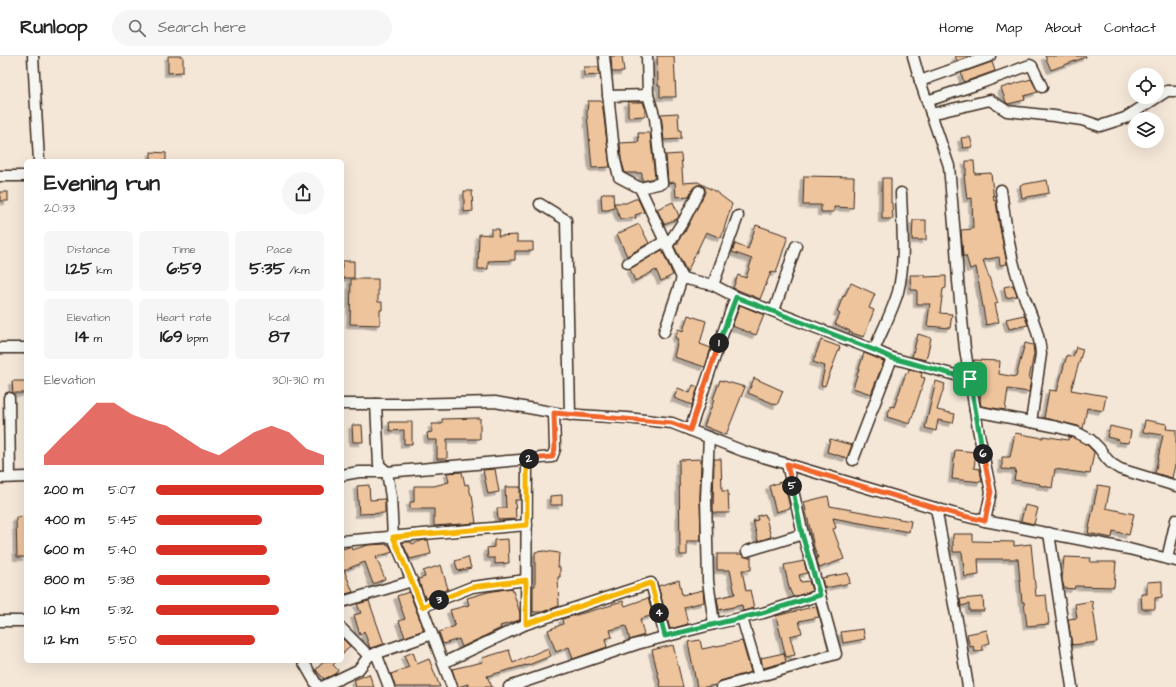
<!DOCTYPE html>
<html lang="en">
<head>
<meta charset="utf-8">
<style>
	:root { --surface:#fff; --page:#f6f6f6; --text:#222; --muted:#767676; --line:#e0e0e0; --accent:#d93025 }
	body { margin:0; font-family:"Architects Daughter",sans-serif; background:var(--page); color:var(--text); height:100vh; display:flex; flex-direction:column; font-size:15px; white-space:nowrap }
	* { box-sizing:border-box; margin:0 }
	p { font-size:13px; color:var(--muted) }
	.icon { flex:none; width:22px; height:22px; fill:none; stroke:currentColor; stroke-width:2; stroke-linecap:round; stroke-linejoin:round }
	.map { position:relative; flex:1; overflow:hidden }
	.details { position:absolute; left:24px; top:103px; width:320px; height:504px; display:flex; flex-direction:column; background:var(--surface); border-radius:6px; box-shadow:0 4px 16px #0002 }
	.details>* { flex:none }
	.controls { position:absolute; left:1128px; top:12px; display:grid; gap:8px }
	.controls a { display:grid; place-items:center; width:36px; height:36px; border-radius:50%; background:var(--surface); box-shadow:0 4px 16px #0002; font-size:20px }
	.pin { position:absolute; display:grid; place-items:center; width:34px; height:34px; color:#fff; margin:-17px; border-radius:8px; box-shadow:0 2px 6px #0006 }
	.km { position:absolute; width:20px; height:20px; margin:-10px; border-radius:50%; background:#222; color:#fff; font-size:11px; line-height:20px; text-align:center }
	.round { display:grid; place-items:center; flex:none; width:42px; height:42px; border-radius:21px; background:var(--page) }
	.overview { display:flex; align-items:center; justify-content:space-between; height:68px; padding:0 20px }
	h1 { font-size:22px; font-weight:700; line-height:30px }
	.stats { display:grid; grid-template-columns:repeat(3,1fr); gap:6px; height:68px; padding:4px 20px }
	.stats div { display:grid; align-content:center; border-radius:6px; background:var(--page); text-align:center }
	.stats b { font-size:17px; font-weight:700 }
	.stats small { font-size:11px; font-weight:400 }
	.stats p { font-size:11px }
	.chart { height:112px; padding:8px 20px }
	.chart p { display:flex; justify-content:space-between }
	.chart svg { width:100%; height:72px; margin-top:4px; fill:var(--accent); opacity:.7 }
	ul { padding:0 20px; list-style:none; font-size:13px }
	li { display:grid; grid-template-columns:64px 48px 1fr; align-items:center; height:30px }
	li i { height:10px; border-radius:5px; background:var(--accent) }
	header { display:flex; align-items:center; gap:24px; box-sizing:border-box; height:56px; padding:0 20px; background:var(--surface); border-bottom:1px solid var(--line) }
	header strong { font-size:19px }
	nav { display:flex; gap:22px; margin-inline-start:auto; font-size:14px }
	.search { width:280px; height:36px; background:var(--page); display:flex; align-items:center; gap:10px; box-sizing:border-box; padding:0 14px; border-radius:22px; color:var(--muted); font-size:15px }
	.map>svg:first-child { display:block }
</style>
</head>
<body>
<header>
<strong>Runloop</strong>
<div class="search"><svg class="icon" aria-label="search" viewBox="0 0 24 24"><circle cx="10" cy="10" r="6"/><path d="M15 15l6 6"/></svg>Search here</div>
<nav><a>Home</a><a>Map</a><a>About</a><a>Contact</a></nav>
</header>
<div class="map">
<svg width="1176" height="631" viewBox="0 0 1176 631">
	<defs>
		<filter id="shadow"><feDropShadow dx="-3.5" dy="3.5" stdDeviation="0" flood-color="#0004"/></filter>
	</defs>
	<rect width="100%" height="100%" fill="#f4e7d8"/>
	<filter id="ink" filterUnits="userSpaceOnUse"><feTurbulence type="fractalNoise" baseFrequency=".025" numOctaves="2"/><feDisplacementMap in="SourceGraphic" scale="8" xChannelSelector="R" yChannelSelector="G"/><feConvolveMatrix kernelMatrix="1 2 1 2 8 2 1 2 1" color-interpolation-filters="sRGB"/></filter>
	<g filter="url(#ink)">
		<g fill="#eec49d" stroke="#3b2a1e" filter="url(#shadow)">
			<path d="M168 0H183V16L168 17Z"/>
			<path d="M611 0H622L624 16H612Z"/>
			<path d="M657 0H674L676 41H660V30H658V25Z"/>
			<path d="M955 0H971L957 5Z"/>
			<path d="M1045 0H1086V1L1051 14Z"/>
			<path d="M992 6 995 15 964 26 961 17Z"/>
			<path d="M584 11H599V19L584 20Z"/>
			<path d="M1031 23 1038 36 1024 40 1025 44 1008 48 1006 46 1001 32Z"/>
			<path d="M588 45H602L610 111 592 112 587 58Z"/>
			<path d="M628 46H643L645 52V60L628 61Z"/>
			<path d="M678 57 679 74H681V83L664 84 661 58Z"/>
			<path d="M638 77H650L655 122 642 125V117H625L621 103 620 87 639 86Z"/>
			<path d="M970 81 973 91 963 92 961 82Z"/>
			<path d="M151 96 166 97V105H151Z"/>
			<path d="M681 98 683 127 698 126 716 136 732 148 721 182 706 176 687 216 674 190 676 188 677 189 681 180 685 175V176L705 135V132L702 129H698L693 132 689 140 676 141 675 126 668 127 666 99Z"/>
			<path d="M966 105H974L975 118 991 117 994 145H996L999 167 1007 208 1000 209 999 201 983 204 998 247 995 248 999 266 986 269 976 211 970 213 966 200H963L961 174 973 173 972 142 967 143 964 119H966Z"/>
			<path d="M804 120 854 121 853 152 834 151V156H821V149H803Z"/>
			<path d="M882 122H891V147H892L893 163H882Z"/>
			<path d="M1047 124 1049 137 1022 142 1020 129Z"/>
			<path d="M464 135H472L473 155 464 156Z"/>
			<rect x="0" y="136" width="8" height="9"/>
			<path d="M606 137H613L614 152 608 154H602L601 139Z"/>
			<path d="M635 143H638L644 156 635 159 636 162 620 163 614 147H626Z"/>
			<path d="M673 146 679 160 677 163 664 168 657 153Z"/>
			<path d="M913 164H926V184H912Z"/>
			<path d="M639 168 649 187 627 200 617 178Z"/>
			<path d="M756 169 788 180 776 217 771 216 760 243 733 232 738 219 746 222 752 203 732 196 735 188 748 193Z"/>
			<path d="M491 173H499L498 180 517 179V186H533V195H515V204L488 205V213H478L479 178 491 179Z"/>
			<path d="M662 194 673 219 661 225 656 214 635 225 630 213Z"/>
			<rect x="342" y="205" width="12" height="17"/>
			<path d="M910 219H925V221L946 220V232L943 233 940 257 952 258 950 272 927 270 930 248H917V234H911Z"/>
			<path d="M351 223H378V246H382V254H380V269L350 268Z"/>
			<path d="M851 227 875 238 869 252 874 254 864 281 849 276 850 275 835 268 840 258 837 256 843 240 844 241Z"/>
			<path d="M1013 229 1017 240 1006 242 1004 231Z"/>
			<path d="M740 249 764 259 756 279 732 270Z"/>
			<path d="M688 259 706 265 700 288 711 292 705 311 674 301 678 283 675 282 678 273 683 275Z"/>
			<path d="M1024 259 1028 269 1009 273 1006 263Z"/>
			<path d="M918 278 931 282 926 304 912 301Z"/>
			<path d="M821 284 840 291 825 330 821 329 825 310 813 306Z"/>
			<path d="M1025 287 1033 289 1034 298 1029 323H1031L1029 336 1008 333 1005 354 981 350 980 344 981 334H978L977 324V314H975L974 304 1000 305 999 318 1016 321Z"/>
			<path d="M1076 291 1083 293 1071 334 1106 340 1103 355 1087 352 1083 373 1078 370 1044 362 1049 334 1057 335 1067 299 1073 301Z"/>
			<path d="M864 297 884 305 871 338 853 332Z"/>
			<path d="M909 313 922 317 921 321 925 322 910 368 887 361 891 350 894 351 906 317H908Z"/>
			<path d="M754 322 783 335 777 349 748 337Z"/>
			<path d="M720 324 745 331 726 379 704 370 714 344 713 343Z"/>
			<path d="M12 325H26V337H13Z"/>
			<path d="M936 325 945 328 937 354 955 358 953 367 938 364 936 375 925 372Z"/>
			<path d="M693 329 698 331 692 349 674 342 678 332 690 337Z"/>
			<path d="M480 362V383H447V403H437V384H428L427 377 432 376V368H442V363Z"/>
			<path d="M1145 364 1167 368 1166 373 1176 374V409H1175L1172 422 1155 417 1163 379 1143 376Z"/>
			<path d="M389 366H412V388H404V374L390 375Z"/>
			<path d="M352 369H362L363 386H353Z"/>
			<path d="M1110 370 1131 375 1129 387 1119 386V384L1107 381Z"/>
			<path d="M1015 377 1043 382V380L1068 384 1069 381 1074 382 1087 389 1094 396 1090 418 1055 413 1052 432 1039 429 1040 428 1014 424 1016 414 1002 413V401H1010Z"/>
			<path d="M830 383 852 389 847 402 827 396Z"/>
			<path d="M955 394 976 396 974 412 980 413 982 426 952 423Z"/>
			<path d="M701 403 700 442 701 485H687V499H680L679 404Z"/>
			<path d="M714 403H721L722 435H728L729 457H713Z"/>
			<path d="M495 413 499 436 488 438 483 414Z"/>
			<path d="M462 416 465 429 468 428 471 439H472L476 467 434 470V453H410V446H414V430H434L449 426 447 417Z"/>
			<path d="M784 425 790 452 776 456 769 430Z"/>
			<path d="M369 429 370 444 385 443V457L359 458 357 430Z"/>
			<path d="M1098 429 1110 431 1106 452 1134 458 1129 479 1113 475 1112 482 1088 477Z"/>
			<path d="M505 431H520V444H515L516 463 498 464 497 452H506Z"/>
			<path d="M562 439V449H550V440Z"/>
			<path d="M828 440 830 450 911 465 909 476 833 462 836 472 833 473 844 503 819 512 816 502H818L814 491 804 446Z"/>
			<path d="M1025 449 1038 452 1034 468 1021 465Z"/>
			<path d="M765 458 771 481 758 485 753 465 758 464 757 460Z"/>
			<path d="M26 460V501H17L16 461Z"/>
			<path d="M953 478H973V485L1014 486V490L1031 488 1036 540 1046 539 1049 568 1027 570 1024 546H1022L1018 503H978L979 519 965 521 962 496H953Z"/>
			<path d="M508 483 509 507 495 508V502H488L487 492 494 491V484Z"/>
			<path d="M424 484H428L431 498 410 503 402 486H411L412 488Z"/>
			<path d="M387 488 388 489H389L393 496 376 501 385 523 373 528 365 506 344 514 353 536 342 539V493L351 491 352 494 368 489Z"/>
			<path d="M545 495 559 497 558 511H560V521H558L559 550 542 556H533V530H535V496Z"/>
			<path d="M717 498H741L745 501H751V514H742L746 535 750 534 754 552 743 555 742 549 719 554 717 542 735 538 730 514H717Z"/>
			<path d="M468 501 471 512 458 515 455 505Z"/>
			<path d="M1064 501 1091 502 1090 506H1116L1114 531 1075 530 1074 533 1064 532 1062 523Z"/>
			<path d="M804 505 807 517 799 519 801 526 809 525 812 535 793 541 789 532 784 509Z"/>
			<path d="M441 509 448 533 425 542 418 523 425 521 423 515Z"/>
			<path d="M848 517 850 527 826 532V530L824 531 822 522Z"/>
			<path d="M679 524 682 539 703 534 704 546 684 551 688 568 670 573 658 530Z"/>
			<path d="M1162 525V541L1155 542V553H1142L1141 538H1147V526Z"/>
			<path d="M512 532 520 557V564L500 570 501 572 462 591 459 583 443 588 439 576 455 570 450 554 469 549 467 542 488 536Z"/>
			<path d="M409 536 424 574 405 581 399 565 405 563 397 540Z"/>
			<path d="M983 541 984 555H969V548L961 550 960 543Z"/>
			<path d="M648 542 653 559 640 563 644 579 630 584 626 570 610 574 612 581 605 583 607 591 573 603 569 591 556 596 548 574 563 568 562 563 612 549V548L623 545 625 550Z"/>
			<path d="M369 545 384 588 370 592 364 575 360 579 354 559 361 557 357 548Z"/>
			<path d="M1092 545 1098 586 1072 589 1068 563 1077 562 1075 548Z"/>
			<path d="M816 550 819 561 799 565 802 577 790 580 795 599 786 601 776 560Z"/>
			<path d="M863 573 865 583 843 587 841 576Z"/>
			<path d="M987 574 990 587 982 589 983 594 975 596 973 590 970 591 967 578Z"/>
			<path d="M342 582 350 590 342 599Z"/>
			<path d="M700 584 702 593 742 585 751 616 720 625 716 629 705 631H697L688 586Z"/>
			<path d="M673 589 683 631H661L652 594Z"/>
			<path d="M548 592 551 600 526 610V609L487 620 492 631H469L468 628 458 631 452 613 483 606 482 602 509 594 513 607Z"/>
			<path d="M413 596 417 608 429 603 440 631H395L391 618 409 611 404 600Z"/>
			<path d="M784 597 786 606 763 612 761 602Z"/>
			<path d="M324 605H337L333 609 338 614 335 618 324 623 316 614Z"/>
			<path d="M369 618 374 631H356L354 624Z"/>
		</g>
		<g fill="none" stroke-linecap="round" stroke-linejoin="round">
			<g stroke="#3b2a1e" stroke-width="13">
				<g id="minor">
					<path d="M33 0 39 105"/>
					<path d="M604 0 615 104 619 121 640 132 682 222 713 229 736 241 874 294 892 302 970 323"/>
					<path d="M920 25 990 0"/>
					<path d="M608 40 648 39"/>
					<path d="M927 45 978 28 1030 9 1032 10 1042 31"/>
					<path d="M931 58 990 44 1007 55 1054 60 1082 64 1100 70 1125 62 1167 35H1176"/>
					<path d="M0 120H26"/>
					<path d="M640 132 662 127 655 62 648 39 647 0"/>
					<path d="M1001 134C1005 162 1008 190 1016 216 1023 244 1039 269 1041 298L1031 366"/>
					<path d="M540 148 566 164 570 359"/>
					<path d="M667 190 684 164 699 135"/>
					<path d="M628 207 665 185"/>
					<path d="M713 229 738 160"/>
					<path d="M774 255 796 190"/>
					<path d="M664 276 682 222"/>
					<path d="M0 292H26"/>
					<path d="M874 294C882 275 892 256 898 236 906 204 902 169 901 137"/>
					<path d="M9 342 10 421"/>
					<path d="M342 348H405L495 346 562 358 627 362 672 367 743 395 952 457 985 465 991 436 978 373 965 293 958 225 956 192 949 110 920 25 913 0"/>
					<path d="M376 348 379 409 387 416 391 441 393 481 412 525 452 631"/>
					<path d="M975 355 1057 371 1076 376 1091 384 1099 392 1107 403 1112 408 1120 413 1176 430"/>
					<path d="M690 374 725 271 736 241"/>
					<path d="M709 381 706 442 708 525 714 568"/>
					<path d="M853 404 892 302"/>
					<path d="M342 419 359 416H387L552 401 555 393 554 357"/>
					<path d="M0 422 26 421"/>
					<path d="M936 452 959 575 968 631"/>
					<path d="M985 465 1129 493 1176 505"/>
					<path d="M1049 477 1072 631"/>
					<path d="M342 485 527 469"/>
					<path d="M747 495 803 478"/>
					<path d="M1167 503 1176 464"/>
					<path d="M342 546 412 525"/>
					<path d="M422 551 472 531 526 524"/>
					<path d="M742 562 759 620"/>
					<path d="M0 565H26"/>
					<path d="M526 568 527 404"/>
					<path d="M342 573 369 600"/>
					<path d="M376 597 389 631"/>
					<path d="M303 605 318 631"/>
					<path d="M443 607 526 568 651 527 665 580"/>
					<path d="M322 631 358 614 369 600 432 578"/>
					<path d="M509 631 637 588 714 568 763 557 820 539"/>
					<path d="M722 631 836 598 803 478 787 408"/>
				</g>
			</g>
			<use href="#minor" stroke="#f6f6f2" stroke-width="10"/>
		</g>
	</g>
	<g fill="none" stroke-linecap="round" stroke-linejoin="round" filter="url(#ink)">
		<g stroke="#fff" stroke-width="8">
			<path id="split-1" d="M719 287 736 241 874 294 892 302 970 323"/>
		</g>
		<g stroke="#fff" stroke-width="8">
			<path id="split-2" d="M529 403 552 401 555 393 554 357 672 367 690 374 719 287"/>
		</g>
		<g stroke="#fff" stroke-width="8">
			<path id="split-3" d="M439 544 422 551 412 526 393 481 527 469V404L529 403"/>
		</g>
		<g stroke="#fff" stroke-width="8">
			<path id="split-4" d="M439 544 472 531 526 524V568L651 527 659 557"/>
		</g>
		<g stroke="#fff" stroke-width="8">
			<path id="split-5" d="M659 557 665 580 762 557 820 539 802 478 792 430"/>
		</g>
		<g stroke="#fff" stroke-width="8">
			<path id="split-6" d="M792 430 787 408 952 457 985 465 991 436 983 398"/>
		</g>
		<g stroke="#fff" stroke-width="8">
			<path id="split-7" d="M970 323 983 398"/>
		</g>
		<use href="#split-1" stroke="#22a559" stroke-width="5"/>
		<use href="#split-2" stroke="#f0652b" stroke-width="5"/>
		<use href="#split-3" stroke="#f5b400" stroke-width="5"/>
		<use href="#split-4" stroke="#f5b400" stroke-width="5"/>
		<use href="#split-5" stroke="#22a559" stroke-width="5"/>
		<use href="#split-6" stroke="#f0652b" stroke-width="5"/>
		<use href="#split-7" stroke="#22a559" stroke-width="5"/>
	</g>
</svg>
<div class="controls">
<a><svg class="icon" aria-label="locate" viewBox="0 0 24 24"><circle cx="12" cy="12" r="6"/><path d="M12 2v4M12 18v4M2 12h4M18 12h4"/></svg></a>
<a><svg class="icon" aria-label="layers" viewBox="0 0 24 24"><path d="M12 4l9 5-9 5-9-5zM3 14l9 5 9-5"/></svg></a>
</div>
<div class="pin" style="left:970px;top:323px;background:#1e9e55"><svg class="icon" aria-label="arrive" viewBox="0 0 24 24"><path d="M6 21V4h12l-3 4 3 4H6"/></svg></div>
<b class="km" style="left:719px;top:287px">1</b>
<b class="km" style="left:529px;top:403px">2</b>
<b class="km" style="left:439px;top:544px">3</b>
<b class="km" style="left:659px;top:557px">4</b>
<b class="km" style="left:792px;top:430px">5</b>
<b class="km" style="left:983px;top:398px">6</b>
<section class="details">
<div class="overview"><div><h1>Evening run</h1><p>20:33</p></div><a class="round"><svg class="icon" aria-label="share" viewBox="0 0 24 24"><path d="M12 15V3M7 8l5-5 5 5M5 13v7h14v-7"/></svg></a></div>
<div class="stats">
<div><p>Distance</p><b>1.25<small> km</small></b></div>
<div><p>Time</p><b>6:59</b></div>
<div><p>Pace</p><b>5:35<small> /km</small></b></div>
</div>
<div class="stats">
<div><p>Elevation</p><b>14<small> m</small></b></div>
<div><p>Heart rate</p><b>169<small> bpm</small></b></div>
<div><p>kcal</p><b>87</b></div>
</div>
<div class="chart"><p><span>Elevation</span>301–310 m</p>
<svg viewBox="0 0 160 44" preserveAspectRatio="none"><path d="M0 44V38L10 27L20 17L30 6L40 6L50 13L60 17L70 20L80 27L90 34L100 38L110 31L120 24L130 20L140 24L150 34L160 38V44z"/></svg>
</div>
<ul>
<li><b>200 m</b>5:07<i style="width:100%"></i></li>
<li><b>400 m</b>5:45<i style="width:63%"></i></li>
<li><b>600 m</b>5:40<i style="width:66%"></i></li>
<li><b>800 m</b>5:38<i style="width:68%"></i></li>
<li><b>1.0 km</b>5:32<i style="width:73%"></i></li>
<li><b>1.2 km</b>5:50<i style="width:59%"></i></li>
</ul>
</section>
</div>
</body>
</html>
